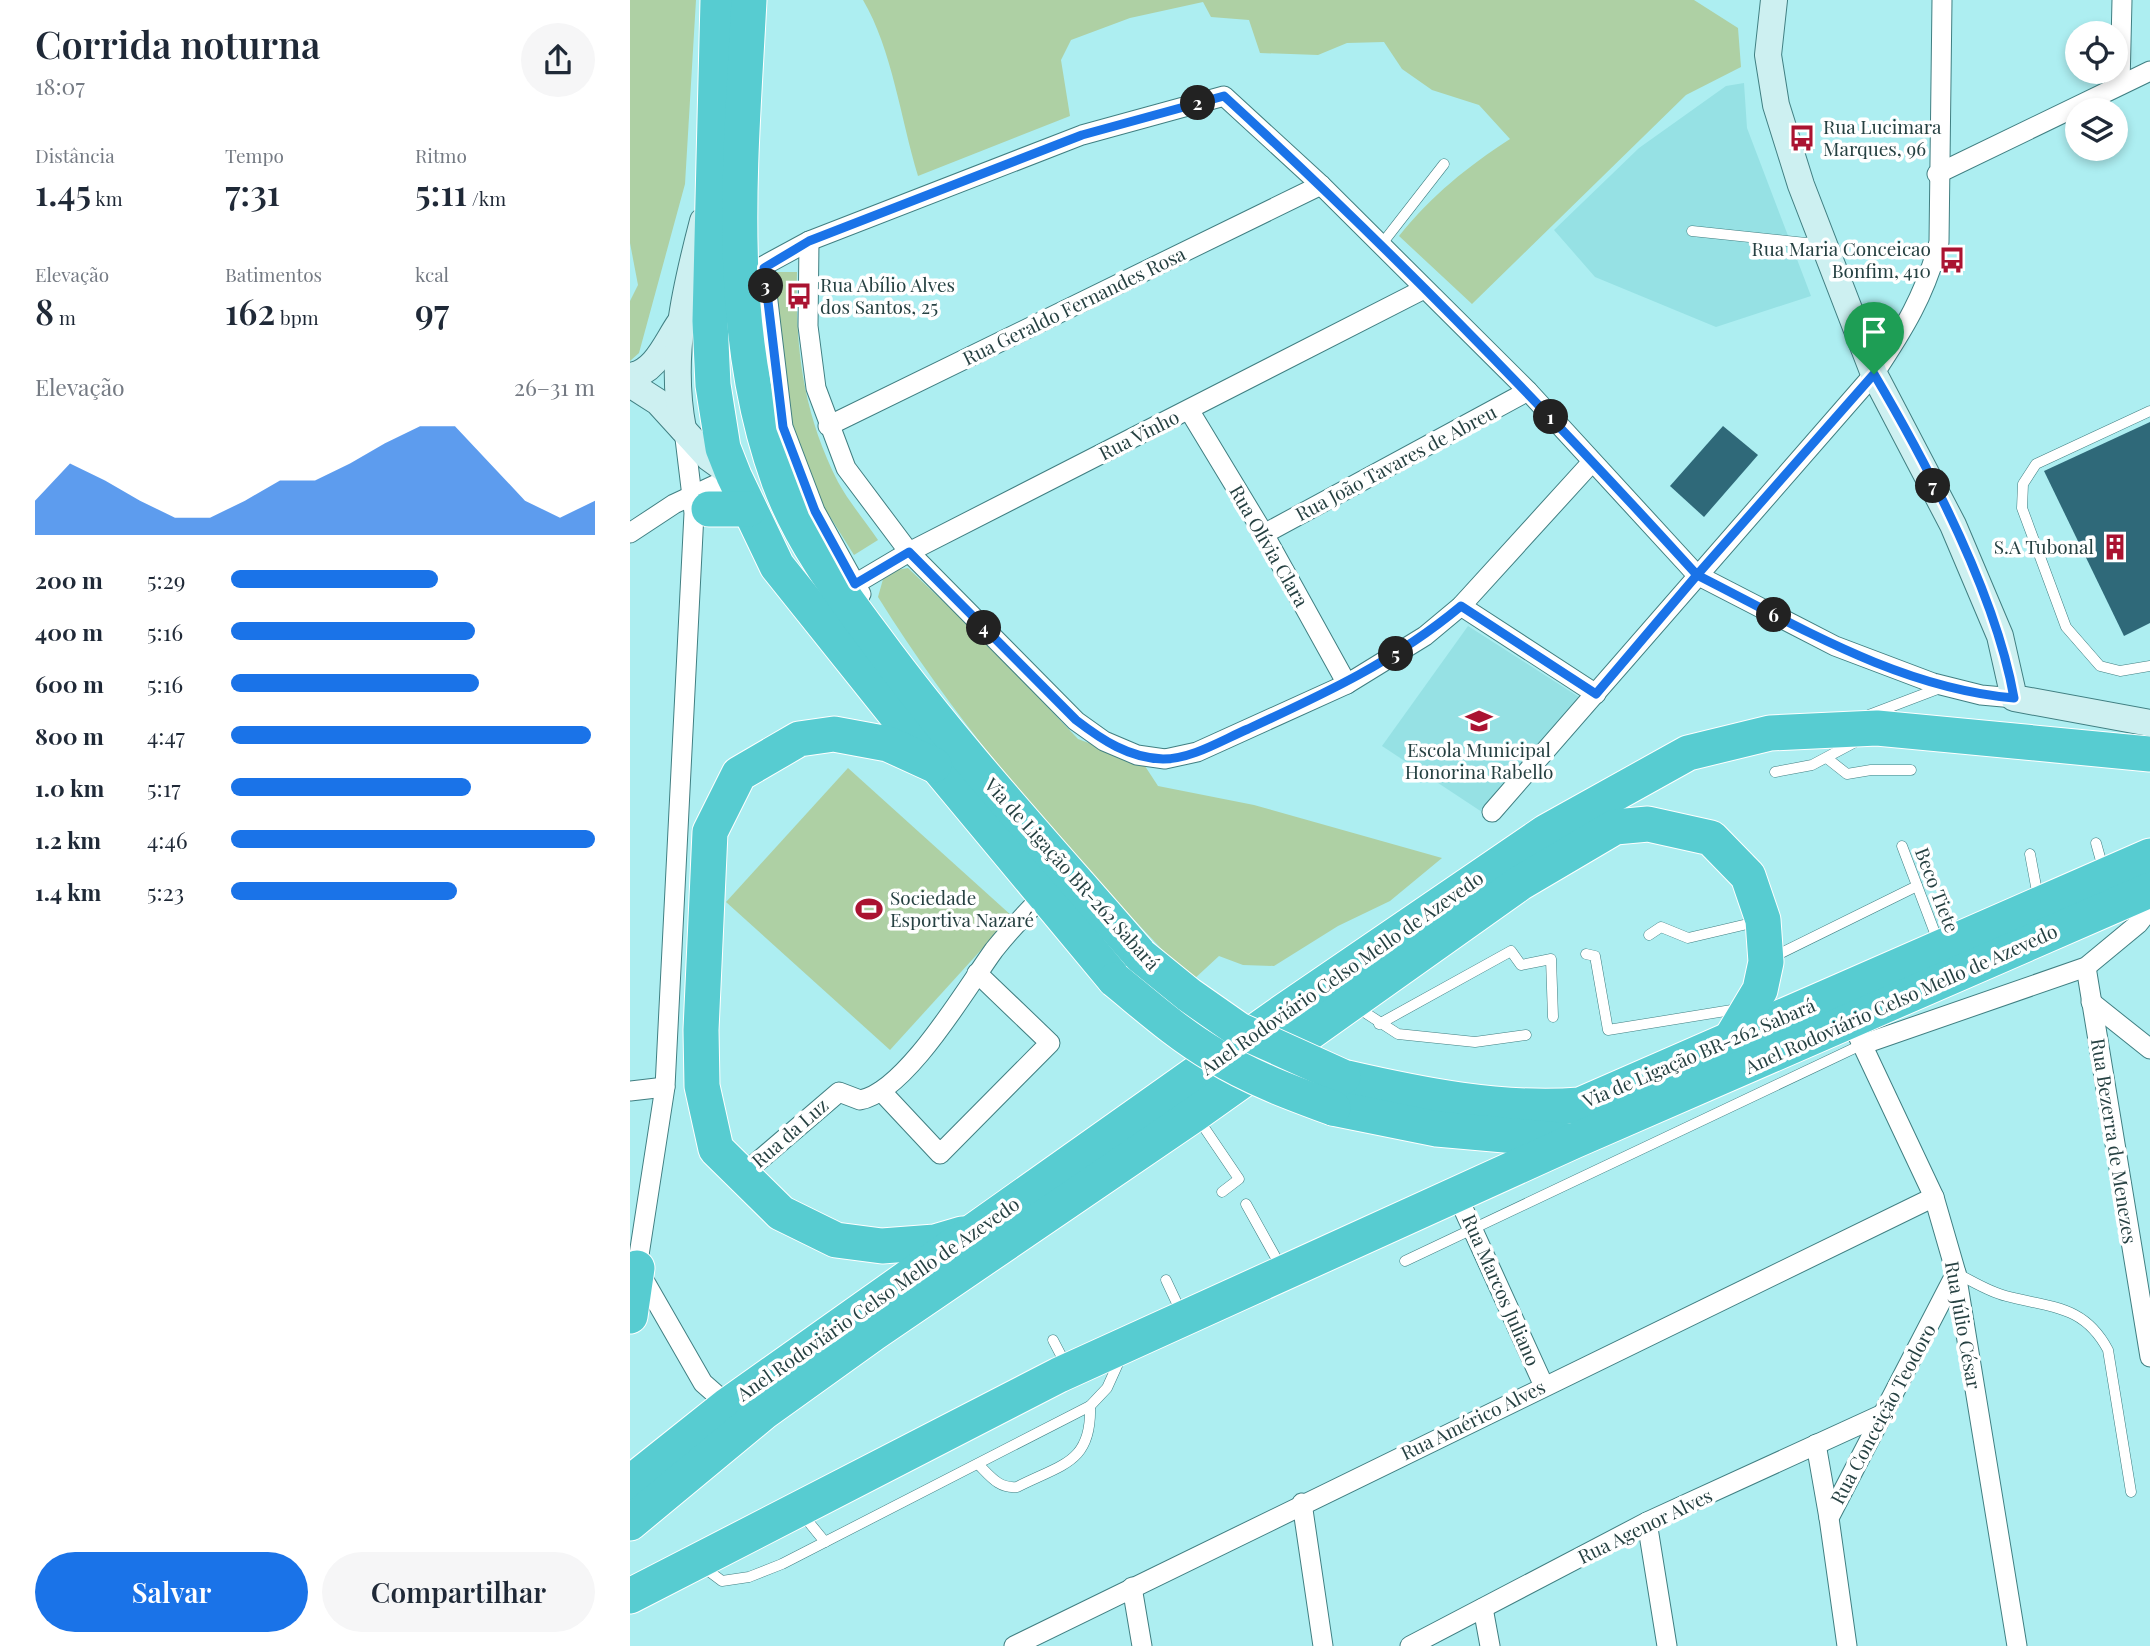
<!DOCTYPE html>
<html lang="pt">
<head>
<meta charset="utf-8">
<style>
	:root { --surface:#fff; --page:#f6f6f7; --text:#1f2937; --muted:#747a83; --accent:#1a73e8 }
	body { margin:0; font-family:"Playfair Display",serif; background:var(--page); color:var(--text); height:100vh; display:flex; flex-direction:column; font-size:26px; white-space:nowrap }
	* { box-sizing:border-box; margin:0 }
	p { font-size:23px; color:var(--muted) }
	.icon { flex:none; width:38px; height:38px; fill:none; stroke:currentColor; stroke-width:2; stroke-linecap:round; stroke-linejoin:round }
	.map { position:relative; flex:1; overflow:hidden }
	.side { display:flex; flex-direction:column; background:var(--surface); width:630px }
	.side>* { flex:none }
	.tools { position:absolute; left:1435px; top:21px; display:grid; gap:14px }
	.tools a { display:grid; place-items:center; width:63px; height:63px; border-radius:50%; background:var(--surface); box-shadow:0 4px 10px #0003; font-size:35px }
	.pin { position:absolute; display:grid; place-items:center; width:60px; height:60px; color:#fff; margin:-72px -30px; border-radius:50% 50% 50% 0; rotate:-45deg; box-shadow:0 0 7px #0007 }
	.pin .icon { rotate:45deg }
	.km { position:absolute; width:35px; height:35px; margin:-18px; border-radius:50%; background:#222; color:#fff; font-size:19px; line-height:35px; text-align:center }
	.round { display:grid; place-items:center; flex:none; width:74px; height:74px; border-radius:37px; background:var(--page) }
	.headline { display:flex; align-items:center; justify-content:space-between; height:119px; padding:0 35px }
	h1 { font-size:38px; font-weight:600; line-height:52px }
	.stats { display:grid; grid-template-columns:repeat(3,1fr); gap:10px; height:119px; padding:7px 35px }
	.stats div { display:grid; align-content:center }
	.stats b { font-size:35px; font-weight:600 }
	.stats small { font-size:19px; font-weight:400 }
	.stats p { font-size:19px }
	.chart { height:196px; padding:14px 35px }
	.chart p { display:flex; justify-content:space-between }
	.chart svg { width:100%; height:126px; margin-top:7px; fill:var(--accent); opacity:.7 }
	.primary-button { display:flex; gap:14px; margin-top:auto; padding:14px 35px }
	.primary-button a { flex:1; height:80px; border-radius:42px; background:var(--accent); color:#fff; font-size:28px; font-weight:600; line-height:80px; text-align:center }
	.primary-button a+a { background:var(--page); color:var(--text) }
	ul { padding:0 35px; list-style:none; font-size:23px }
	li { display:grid; grid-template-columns:112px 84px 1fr; align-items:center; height:52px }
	li i { height:18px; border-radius:9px; background:var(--accent) }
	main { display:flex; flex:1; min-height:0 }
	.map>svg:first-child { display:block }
</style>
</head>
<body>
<main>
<section class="side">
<div class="headline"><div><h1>Corrida noturna</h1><p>18:07</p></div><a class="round"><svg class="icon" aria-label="share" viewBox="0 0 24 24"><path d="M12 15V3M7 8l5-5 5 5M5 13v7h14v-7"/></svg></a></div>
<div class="stats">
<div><p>Distância</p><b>1.45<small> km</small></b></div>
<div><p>Tempo</p><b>7:31</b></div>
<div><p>Ritmo</p><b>5:11<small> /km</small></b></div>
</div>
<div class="stats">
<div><p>Elevação</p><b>8<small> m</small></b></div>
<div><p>Batimentos</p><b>162<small> bpm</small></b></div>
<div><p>kcal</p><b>97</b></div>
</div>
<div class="chart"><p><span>Elevação</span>26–31 m</p>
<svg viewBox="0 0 160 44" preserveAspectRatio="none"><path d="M0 44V32L10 19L20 25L30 32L40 38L50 38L60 32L70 25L80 25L90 19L100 12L110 6L120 6L130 19L140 32L150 38L160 32V44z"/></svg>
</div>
<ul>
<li><b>200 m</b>5:29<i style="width:57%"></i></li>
<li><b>400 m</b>5:16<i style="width:67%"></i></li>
<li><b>600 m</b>5:16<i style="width:68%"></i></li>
<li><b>800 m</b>4:47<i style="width:99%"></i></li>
<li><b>1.0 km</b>5:17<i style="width:66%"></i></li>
<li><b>1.2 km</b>4:46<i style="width:100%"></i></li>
<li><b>1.4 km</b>5:23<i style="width:62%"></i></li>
</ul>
<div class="primary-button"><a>Salvar</a><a>Compartilhar</a></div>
</section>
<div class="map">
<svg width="1520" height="1646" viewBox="0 0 1520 1646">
	<rect width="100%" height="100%" fill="#adeef1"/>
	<g fill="#96e1e4">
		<path d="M1114 83 1117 128 1181 296 1086 327 965 277 924 230 1009 148 1096 86Z"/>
		<path d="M838 626 949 697 852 812 752 746Z"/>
	</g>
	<g fill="#aed0a4">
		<path d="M0 0H66L55 184 9 353 0 361V301L8 285 0 243Z"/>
		<path d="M233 0H1064L1108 28 1111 67 1056 95 842 304 769 236C802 195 837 167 880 139L849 105 802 90 772 69 754 42 717 43 688 55 630 53 619 20 581 17 573 2 500 18 441 40 431 60 440 116 288 176C271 120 262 49 233 0Z"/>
		<path d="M142 272H167C165 348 173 413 208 482 219 502 235 521 248 540L224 555 192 504 160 425Z"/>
		<path d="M278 568 358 644 448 739 513 763 528 786 624 805 812 858 760 901 708 926 644 966 613 965 589 956 562 981C447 861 336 739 248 597L255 572Z"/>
		<path d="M218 768 382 916 260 1050 96 902Z"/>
	</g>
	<g fill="#2f6979">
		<path d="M1520 422V623L1494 636 1414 471Z"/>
		<path d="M1093 426 1128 455 1074 517 1040 486Z"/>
	</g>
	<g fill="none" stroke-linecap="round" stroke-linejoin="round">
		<g stroke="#407f82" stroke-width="11">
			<g id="lane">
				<path d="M1062 231 1176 243 1192 240"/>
				<path d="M751 245 814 164"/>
				<path d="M1520 411 1406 464 1393 484 1392 508 1436 627 1470 666 1490 671 1520 666"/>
				<path d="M1239 715 1310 688"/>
				<path d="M1198 759 1217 774 1241 770H1281"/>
				<path d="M1145 772 1182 765 1229 740"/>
				<path d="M1466 843 1473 868"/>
				<path d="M1272 846 1308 941"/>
				<path d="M1400 854 1408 897"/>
				<path d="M1019 935 1031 927 1058 938 1126 922"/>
				<path d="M956 954 965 956 978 1030 1108 1009"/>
				<path d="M1143 957 1287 886"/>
				<path d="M728 1008 768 1034 845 1042 896 1035"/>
				<path d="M749 1024 881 951 891 965 921 959 923 1017"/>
				<path d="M567 1117 609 1179 592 1192"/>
				<path d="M616 1204 651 1267"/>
				<path d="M775 1261 1231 1045"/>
				<path d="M1326 1273C1342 1281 1359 1292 1376 1296 1422 1308 1454 1305 1478 1350L1501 1492"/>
				<path d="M536 1280 551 1312"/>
				<path d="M423 1340 437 1367"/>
				<path d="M348 1464C360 1476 369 1489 387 1487 432 1464 462 1463 460 1406"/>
				<path d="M173 1515 195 1542"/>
				<path d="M72 1566 92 1581 119 1577 152 1564 460 1406 477 1388 491 1357"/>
			</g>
		</g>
		<g stroke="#407f82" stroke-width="21">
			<g id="street">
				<path d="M1490 85 1492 0"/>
				<path d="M1307 174 1520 71"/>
				<path d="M179 241 178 326 186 388 216 468 279 552 446 721 474 741 507 755 535 759 567 752 717 684 795 636 831 606 962 462"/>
				<path d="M134 268 153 427 185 511 231 594"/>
				<path d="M111 278 179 241 452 135 594 96 691 185 898 391 1067 575 1205 646 1303 683 1351 695 1384 698"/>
				<path d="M559 410 634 534 717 684"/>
				<path d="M198 426 691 185"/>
				<path d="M54 430 64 513 35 1087 7 1268 73 1383 98 1405"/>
				<path d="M0 533 44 504 104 476"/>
				<path d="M634 534 898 391"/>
				<path d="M225 584 279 552 794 289"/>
				<path d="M831 606 966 694"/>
				<path d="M862 812 1244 374C1274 329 1295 295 1309 242L1312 0"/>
				<path d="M1456 967 1520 1357"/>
				<path d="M1461 1002 1520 1049"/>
				<path d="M1221 1021 1304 1197 1326 1273 1387 1646"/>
				<path d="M1231 1045 1456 967 1508 924 1520 909"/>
				<path d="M0 1091 35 1087"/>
				<path d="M251 1091 310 1154 420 1043 347 973"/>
				<path d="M112 1175 209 1092 230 1100C276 1092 337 987 364 950 380 930 397 912 415 894"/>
				<path d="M827 1195 914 1386"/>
				<path d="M1186 1444 1199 1518"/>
				<path d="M672 1503 693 1646"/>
				<path d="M1017 1522 1037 1646"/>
				<path d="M502 1587 512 1646"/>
				<path d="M853 1608 860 1646"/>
				<path d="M384 1646 1304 1197"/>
				<path d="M780 1646 1017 1522 1253 1414"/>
				<path d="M1217 1646 1199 1518 1326 1273"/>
			</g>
		</g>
		<g stroke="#407f82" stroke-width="28">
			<g id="secondary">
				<path d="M1144 0 1138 55 1146 105 1171 185 1244 374 1323 525 1370 636 1384 698 1520 723"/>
				<path d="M0 376C25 373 36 343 49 324"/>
				<path d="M0 384 28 402 79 458 104 476"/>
				<path d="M53 429C39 357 55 290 73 221"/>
			</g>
		</g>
		<g stroke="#fff" stroke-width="37">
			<g id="highway">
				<path d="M88 0 80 321 83 385 93 448 104 476 147 566 307 766 485 980"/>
				<path d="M119 0C111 159 93 327 149 481 171 541 210 592 248 643 329 753 422 853 511 956"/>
				<path d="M79 509H119"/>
				<path d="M304 765 258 744 204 734 169 739 109 774 80 832 71 1030 72 1086 86 1149 151 1213 206 1240 252 1246 305 1242 332 1234"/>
				<path d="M713 1077C791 1095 870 1111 950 1105L1520 856"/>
				<path d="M703 1108 807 1129 941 1141"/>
				<path d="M0 1316 7 1268"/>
				<path d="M0 1483 98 1405 657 1009 916 832 1058 753 1140 733 1247 728 1520 754"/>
				<path d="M0 1523 134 1412 244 1333 565 1114 890 883 985 827 1018 824 1081 838 1118 876 1133 920 1136 962 1130 990 1099 1042"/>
				<path d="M0 1596 429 1375 944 1141 1520 890"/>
			</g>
		</g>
		<use href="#lane" stroke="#fff" stroke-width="10"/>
		<use href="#street" stroke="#fff" stroke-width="19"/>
		<use href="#secondary" stroke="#cdf0f1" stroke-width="26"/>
		<use href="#highway" stroke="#57ccd1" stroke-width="35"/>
		<g stroke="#fff" stroke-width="37" stroke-linecap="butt">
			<g id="highway-bridge">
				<path d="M511 956 559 995 609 1030 713 1077"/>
				<path d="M485 980C517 1006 548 1034 584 1055 621 1078 662 1093 703 1108"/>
			</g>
		</g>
		<use href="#highway-bridge" stroke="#57ccd1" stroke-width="35"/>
	</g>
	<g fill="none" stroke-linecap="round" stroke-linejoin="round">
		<g stroke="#fff" stroke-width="14">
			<path id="route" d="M1244 374 1067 575C916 409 760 248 594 96L452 135 179 241 134 268 153 427 185 511 225 584 279 552 446 720C472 740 499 758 533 759 562 759 592 740 618 729 696 693 765 661 831 606L966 694 1067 575C1168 626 1269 688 1384 698 1366 595 1297 464 1244 374"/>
		</g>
		<use href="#route" stroke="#1a73e8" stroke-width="9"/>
	</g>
	<defs>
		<g id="bus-bare" transform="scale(2.1)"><path d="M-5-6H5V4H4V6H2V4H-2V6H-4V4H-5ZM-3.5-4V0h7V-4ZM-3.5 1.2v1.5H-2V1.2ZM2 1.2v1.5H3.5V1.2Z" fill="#aa1331" stroke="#fff" stroke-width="2.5" paint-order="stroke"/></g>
		<g id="building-bare" transform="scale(2.1)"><path d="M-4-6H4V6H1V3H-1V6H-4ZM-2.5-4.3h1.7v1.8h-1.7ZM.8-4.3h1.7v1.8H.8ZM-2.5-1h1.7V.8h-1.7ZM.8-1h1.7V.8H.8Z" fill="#aa1331" stroke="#fff" stroke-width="2.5" paint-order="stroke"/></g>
		<g id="school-bare" transform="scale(2.1)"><path d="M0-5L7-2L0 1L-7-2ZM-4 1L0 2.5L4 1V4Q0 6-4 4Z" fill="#aa1331" stroke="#fff" stroke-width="2.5" paint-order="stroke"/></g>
		<g id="stadium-bare" transform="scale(2.1)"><path d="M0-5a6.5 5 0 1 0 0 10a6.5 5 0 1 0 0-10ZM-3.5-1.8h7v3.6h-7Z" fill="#aa1331" stroke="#fff" stroke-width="2.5" paint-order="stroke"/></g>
	</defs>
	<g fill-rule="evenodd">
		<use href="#bus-bare" x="1172" y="138"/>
		<use href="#bus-bare" x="1322" y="260"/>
		<use href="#bus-bare" x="169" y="296"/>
		<use href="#building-bare" x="1485" y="547"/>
		<use href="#school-bare" x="849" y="721"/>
		<use href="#stadium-bare" x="239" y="909"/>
	</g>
	<g text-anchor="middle" stroke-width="7" stroke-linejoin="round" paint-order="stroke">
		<g font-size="19" fill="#264142" stroke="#fff" text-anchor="start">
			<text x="1193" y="134">Rua Lucimara<tspan x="1193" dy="22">Marques, 96</tspan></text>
			<text x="1301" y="256" text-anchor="end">Rua Maria Conceicao<tspan x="1301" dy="22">Bonfim, 410</tspan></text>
			<text x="190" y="292">Rua Abílio Alves<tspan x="190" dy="22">dos Santos, 25</tspan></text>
			<text x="1464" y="554" text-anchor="end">S.A Tubonal</text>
			<text x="849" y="757" text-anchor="middle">Escola Municipal<tspan x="849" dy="22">Honorina Rabello</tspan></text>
			<text x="260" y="905">Sociedade<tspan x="260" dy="22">Esportiva Nazaré</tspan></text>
		</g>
		<g font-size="19" fill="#264142" stroke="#fff">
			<text transform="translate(444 306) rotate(-26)" y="7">Rua Geraldo Fernandes Rosa</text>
			<text transform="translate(509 435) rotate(-27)" y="7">Rua Vinho</text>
			<text transform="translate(766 463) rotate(-28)" y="7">Rua João Tavares de Abreu</text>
			<text transform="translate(639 546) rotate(60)" y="7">Rua Olívia Clara</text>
			<text transform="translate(442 874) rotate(48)" y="7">Via de Ligação BR-262 Sabará</text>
			<text transform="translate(1307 890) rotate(69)" y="7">Beco Tiete</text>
			<text transform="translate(712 973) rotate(-35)" y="7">Anel Rodoviário Celso Mello de Azevedo</text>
			<text transform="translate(1271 999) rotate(-24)" y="7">Anel Rodoviário Celso Mello de Azevedo</text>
			<text transform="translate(1069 1053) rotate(-23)" y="7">Via de Ligação BR-262 Sabará</text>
			<text transform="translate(160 1133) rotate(-41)" y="7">Rua da Luz</text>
			<text transform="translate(1484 1141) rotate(81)" y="7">Rua Bezerra de Menezes</text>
			<text transform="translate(871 1290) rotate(66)" y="7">Rua Marcos Juliano</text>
			<text transform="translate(248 1299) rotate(-35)" y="7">Anel Rodoviário Celso Mello de Azevedo</text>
			<text transform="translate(1333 1325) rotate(80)" y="7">Rua Júlio César</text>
			<text transform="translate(1253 1414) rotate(-62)" y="7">Rua Conceição Teodoro</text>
			<text transform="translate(843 1420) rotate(-26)" y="7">Rua Américo Alves</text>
			<text transform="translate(1015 1526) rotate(-26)" y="7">Rua Agenor Alves</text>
		</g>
	</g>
</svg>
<div class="tools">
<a><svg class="icon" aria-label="locate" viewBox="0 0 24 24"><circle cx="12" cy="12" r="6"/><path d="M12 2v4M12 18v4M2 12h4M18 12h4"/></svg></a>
<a><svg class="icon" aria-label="layers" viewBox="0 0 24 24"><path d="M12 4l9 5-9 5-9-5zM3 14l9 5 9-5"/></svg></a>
</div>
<div class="pin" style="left:1244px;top:374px;background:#1e9e55"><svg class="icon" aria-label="arrive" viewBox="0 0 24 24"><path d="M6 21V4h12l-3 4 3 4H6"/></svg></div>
<b class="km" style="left:921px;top:417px">1</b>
<b class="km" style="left:568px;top:103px">2</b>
<b class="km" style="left:136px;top:286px">3</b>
<b class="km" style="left:354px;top:628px">4</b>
<b class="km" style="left:766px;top:654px">5</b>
<b class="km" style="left:1144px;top:615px">6</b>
<b class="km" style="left:1303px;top:486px">7</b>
</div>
</main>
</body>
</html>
